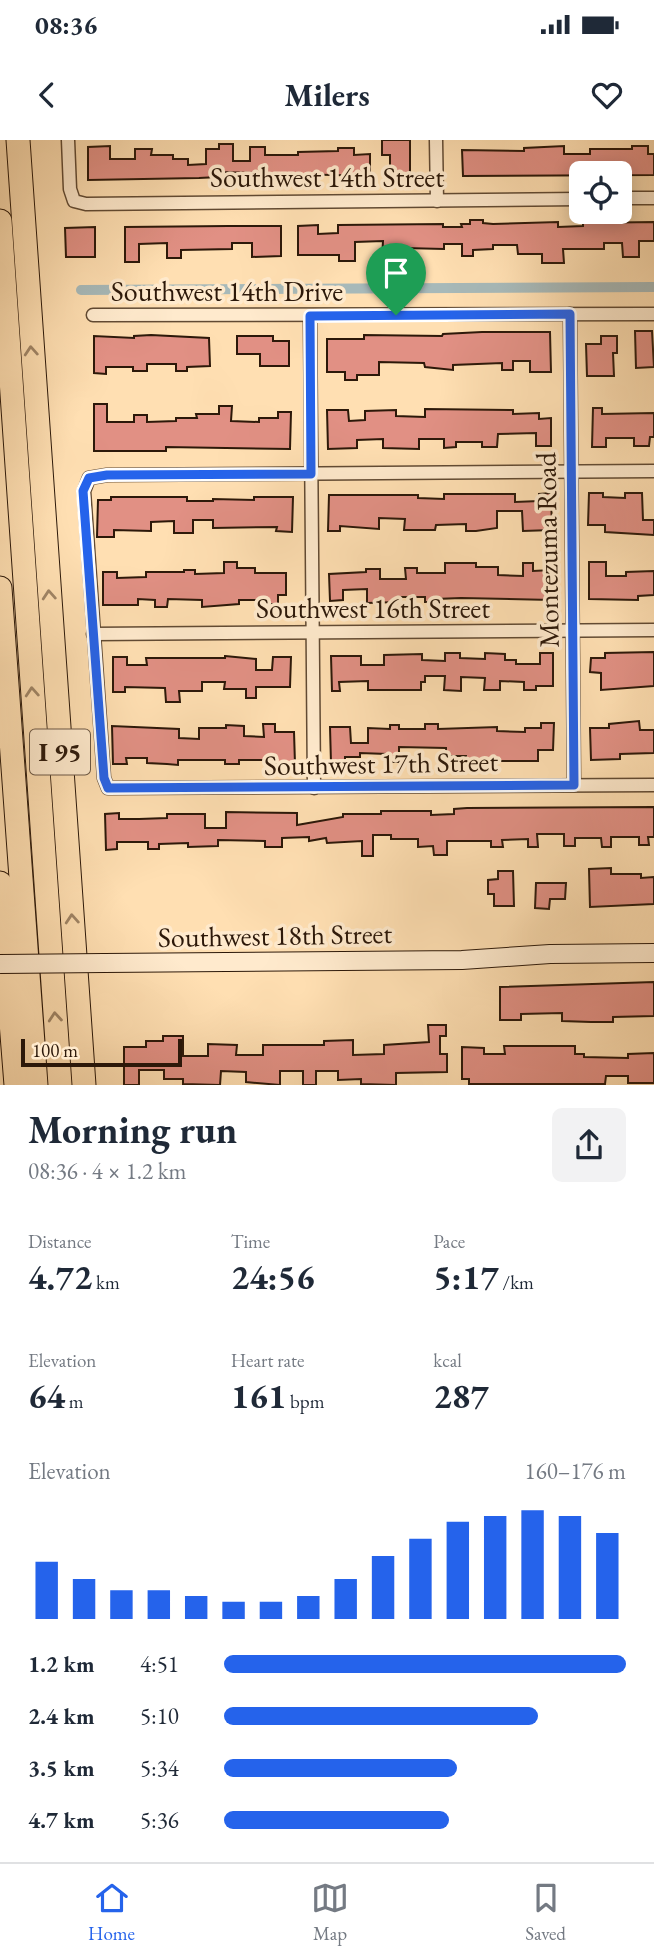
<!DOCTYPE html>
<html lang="en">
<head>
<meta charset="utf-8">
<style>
	:root { --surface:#fff; --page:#f2f2f3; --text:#1f2937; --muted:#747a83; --line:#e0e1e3; --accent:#2563eb }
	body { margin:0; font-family:"EB Garamond",serif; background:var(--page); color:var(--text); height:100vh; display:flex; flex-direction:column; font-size:26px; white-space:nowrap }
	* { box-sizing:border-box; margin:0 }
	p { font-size:23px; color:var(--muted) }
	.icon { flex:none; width:38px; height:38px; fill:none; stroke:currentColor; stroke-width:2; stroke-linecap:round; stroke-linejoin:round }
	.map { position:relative; height:945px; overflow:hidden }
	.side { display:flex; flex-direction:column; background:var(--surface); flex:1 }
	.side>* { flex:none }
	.fabs { position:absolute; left:569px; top:21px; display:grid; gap:14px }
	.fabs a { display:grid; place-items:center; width:63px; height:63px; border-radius:10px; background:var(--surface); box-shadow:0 4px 18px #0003; font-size:35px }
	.scale { position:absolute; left:21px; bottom:18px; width:161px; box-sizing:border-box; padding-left:7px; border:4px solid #2c1809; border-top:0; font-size:19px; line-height:24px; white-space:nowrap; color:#2c1809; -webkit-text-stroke:5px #ffeacd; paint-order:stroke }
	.pin { position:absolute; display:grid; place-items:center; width:60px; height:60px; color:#fff; margin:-72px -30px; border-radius:50% 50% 50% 0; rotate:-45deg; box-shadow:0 0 7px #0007 }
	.pin .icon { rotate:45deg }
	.round { display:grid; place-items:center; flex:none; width:74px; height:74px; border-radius:10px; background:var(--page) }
	.head { display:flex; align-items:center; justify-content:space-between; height:119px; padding:0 28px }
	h1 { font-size:38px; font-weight:700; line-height:52px }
	.figures { display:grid; grid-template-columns:repeat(3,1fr); gap:10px; height:119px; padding:7px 28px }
	.figures div { display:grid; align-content:center }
	.figures b { font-size:35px; font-weight:700 }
	.figures small { font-size:19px; font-weight:400 }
	.figures p { font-size:19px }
	.chart { height:196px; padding:14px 28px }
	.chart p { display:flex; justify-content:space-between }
	.chart svg { width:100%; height:126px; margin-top:7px; stroke:var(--accent); stroke-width:6 }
	ul { padding:0 28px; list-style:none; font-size:23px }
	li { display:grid; grid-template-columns:112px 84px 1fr; align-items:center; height:52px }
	li i { height:18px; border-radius:9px; background:var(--accent) }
	.status { display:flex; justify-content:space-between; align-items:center; height:49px; padding:0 35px; background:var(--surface); direction:ltr }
	.status svg { height:19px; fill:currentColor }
	header { display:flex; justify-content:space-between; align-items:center; height:91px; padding:0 28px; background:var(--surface); font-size:32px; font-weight:700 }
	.dock { display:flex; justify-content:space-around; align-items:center; height:98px; border-top:2px solid var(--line); background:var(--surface); font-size:19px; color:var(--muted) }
	.dock a { display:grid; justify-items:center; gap:4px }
	.dock .on { color:var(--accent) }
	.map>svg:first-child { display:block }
</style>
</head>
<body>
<div class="status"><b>08:36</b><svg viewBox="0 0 49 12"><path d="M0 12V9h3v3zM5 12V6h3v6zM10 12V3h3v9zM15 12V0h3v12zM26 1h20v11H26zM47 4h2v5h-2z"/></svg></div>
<header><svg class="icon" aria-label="back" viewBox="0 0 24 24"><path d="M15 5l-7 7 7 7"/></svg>Milers<svg class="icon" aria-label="heart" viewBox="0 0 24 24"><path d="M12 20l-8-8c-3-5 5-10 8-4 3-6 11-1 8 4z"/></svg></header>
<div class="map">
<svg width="654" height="945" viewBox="0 0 654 945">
	<rect width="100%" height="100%" fill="#ffdfb2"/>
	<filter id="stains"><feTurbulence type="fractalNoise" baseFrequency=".00286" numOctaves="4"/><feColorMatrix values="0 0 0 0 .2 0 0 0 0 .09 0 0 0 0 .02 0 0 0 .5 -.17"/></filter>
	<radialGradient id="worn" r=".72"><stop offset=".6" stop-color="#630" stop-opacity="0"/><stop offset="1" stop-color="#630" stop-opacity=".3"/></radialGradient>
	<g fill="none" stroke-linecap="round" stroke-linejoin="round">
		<path stroke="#a7b9b9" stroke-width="10" d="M81 150 654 147"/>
	</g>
	<g fill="#e19084" stroke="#2c1809" stroke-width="2">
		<path d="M382 0H410V33H390V15H382Z"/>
		<path d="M219 4H233V21H250V7H265V15H298V12L338 11V8H354V15L370 14V36L218 32V37L199 38 88 40V7L110 6V19H135V9H152L151 15H173V19H188V25L206 24V9H219Z"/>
		<path d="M564 6V14H590V9H632V6H648V14H654V35L463 36 462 10 524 11V8Z"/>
		<path d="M470 80H483V83L493 84 558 82V87L583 86V83L654 82V101H639V117H623L622 103H604V109H563L564 123H542V114H518L517 105H493V109L473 110V116H462V104H444V109L404 108V114H398V120L382 119 383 101 355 102V121H339V115H298V86L318 85V94L338 93V85L443 84V87H462L461 84H470Z"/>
		<path d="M228 86H281V116L252 117V103H232V109L181 110V118H167V103L139 104V122H125V87Z"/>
		<path d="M95 87V117H66L65 88Z"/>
		<path d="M635 191H652L654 227 636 228Z"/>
		<path d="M482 192H550L551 232H530V221H513V230H502V223L453 225V230L425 227 424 223 379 222V235H357V240H345V232H327V199H364V195L442 196 443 194Z"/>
		<path d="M151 195 209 198 210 226 187 227V231H176V224H147V231H133V227H106V234L94 233V196L134 198V196Z"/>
		<path d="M237 196H273V201H289V226H260V214H237Z"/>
		<path d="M601 196H617V213H613L614 236H587L586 204H601Z"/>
		<path d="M94 264H107V282H134V275H147V282L176 281V278H197L196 274H219V266H232L231 281 259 282V278H278V272H291L290 309 166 307V311H94Z"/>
		<path d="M593 268H602V274L654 273V297H650L649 306H634V298H606V307H592Z"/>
		<path d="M425 269 513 270V274L539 273V279L551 278V306H536V293L498 294 497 307H482V302H456V307L444 308V299H419V309L383 308V299L357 300V308L328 309 327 270H348L349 281 365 280V271L396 270V276L425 277Z"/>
		<path d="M551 353 552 390 523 391 522 371H497V388L476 391H466V384L436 385 435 390H404L405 379 379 378V389L340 386V391H328L329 355H418V358L444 359V354H515V362L539 361V354Z"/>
		<path d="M589 353H603V357L625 358V353H642L643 380H654V395L605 392V385H588Z"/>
		<path d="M111 357H187V361H213V359L254 360V357H293L292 392 276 391 277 387 213 388V380H193V393H174V381L151 382V391L114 390V397H97L98 360H111Z"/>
		<path d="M224 422H237V428H255V433H286V455H278V464H264V460H239V464L202 467V460L168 459 167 467H155V460L138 459V465H103V432H117V438L146 437V432H184V430H195V434L224 433Z"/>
		<path d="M589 422H606V436H626V432L654 431V455L638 456V460L589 459Z"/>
		<path d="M445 423H476V427H498V435L523 436V423H533V431L552 430V460L461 458 436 459V462H425V457H398V462L367 463V449L343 450V460L330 461 329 434 366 432V429H380V439H406L405 428H417V433H445Z"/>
		<path d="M654 512V546L601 550V533L590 532 591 518H605V513Z"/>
		<path d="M445 513H460V518L485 519V513L505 514V520H516V524H540V513H553V546H536V550H524V542L500 541V550H484L485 538 461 537V551L444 550 445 536H425V542H421V550H368V541L339 542 340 551H332L331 516H361V525H384V515L422 514V520L445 521Z"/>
		<path d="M225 516 256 519V530H272L273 517H291L290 547H256V558H246V549H224L225 542H202V551H179L180 562H166L165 548 125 547V552H113V517H127V525H147L146 518H225Z"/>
		<path d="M639 581 640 590H654V613L620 614V619L591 620 590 588H609V584Z"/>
		<path d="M541 583H554L553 610H538V621H466V616H446V608L399 607V622H386L387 614 360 613V617H345V622L331 623 330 587H350L351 603H368V588L390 589V585H399V589H425V584H438V589L497 587V591L525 592V588H541Z"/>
		<path d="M263 584H275V592H294L295 624H264V620H239V624H225V620H178V625L167 624 147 623V618H126L127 624H113L112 586 179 589V598L199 599V588H226V585L244 586V596L264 597Z"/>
		<path d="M654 667V697H648L649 705H639V697H611V707H602L601 698H575V706H564V694H537L538 707H528V699L502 700 503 707H491V701H447V715H434L433 706 418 707V699H391V695H373V716H362V701L327 703 326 698 309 701V697L282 698V707H265V701L218 700V706L188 707V703L159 704V709H148V702H117V709L106 710 105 674 119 673V679H139L167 678V674H205V688H226V672L297 673V685L343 677V674H381V671H431V675L454 674V669L467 668Z"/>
		<path d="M611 728V734H641V738L654 737V764L590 767 589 729Z"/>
		<path d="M498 731H513L514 766H494V754H488V740L498 739Z"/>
		<path d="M536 743H566L565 759H550L549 769 535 768Z"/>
		<path d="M654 842V876L613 877V882H591L562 881V873L521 874V880H500V847Z"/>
		<path d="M428 885H446V896H440V914H447V932L396 933V945L361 944V939L338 940V931H316V945H303V931H280V945L246 942V932L221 931 220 945 183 944V939H164V930H139V945H124V907H146V901H163V896H183V916H208V904L237 905 236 915H263V905H324V901L353 900V915L384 914V905L429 902Z"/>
		<path d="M504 906H575V914H584V917L628 918V914L654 913V943H628V936H606L605 944H469V939H462V907L484 908V914H505Z"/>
	</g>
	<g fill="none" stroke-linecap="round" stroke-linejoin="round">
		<g stroke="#614a33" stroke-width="15">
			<g id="street">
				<path d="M68 0 70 49 74 61 86 64 581 59"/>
				<path d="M436 0 437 61"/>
				<path d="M620 58H654"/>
				<path d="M570 174 574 645"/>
				<path d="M93 175 654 174"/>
				<path d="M310 176 314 648"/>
				<path d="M654 331 107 335 89 338 84 351 104 638 108 648 654 645"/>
				<path d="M93 494 654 490"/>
			</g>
		</g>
		<g stroke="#2c1809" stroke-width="20">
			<path id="secondary" d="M104 823 462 820 550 814 654 813"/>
		</g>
		<g stroke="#2c1809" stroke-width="25">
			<g id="highway">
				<path d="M18 0 84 945"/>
				<path d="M0 81 60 945"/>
				<path d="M0 448 36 945"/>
				<path d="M0 743 16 945"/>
			</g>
		</g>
		<use href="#street" stroke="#ffeacd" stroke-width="12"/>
		<use href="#secondary" stroke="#ffeacd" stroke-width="18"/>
		<use href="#highway" stroke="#ffdfb2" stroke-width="23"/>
		<g stroke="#2c1809" stroke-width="20" stroke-linecap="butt">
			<path id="secondary-bridge" d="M0 824 104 823"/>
		</g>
		<use href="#secondary-bridge" stroke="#ffeacd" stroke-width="18"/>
	</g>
	<defs><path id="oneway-chevron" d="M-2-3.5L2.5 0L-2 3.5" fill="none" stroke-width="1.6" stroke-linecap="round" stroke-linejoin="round" transform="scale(1.75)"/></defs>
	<g stroke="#a08566">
		<use href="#oneway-chevron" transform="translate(31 211) rotate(-94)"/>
		<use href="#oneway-chevron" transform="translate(49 455) rotate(-94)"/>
		<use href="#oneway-chevron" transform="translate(32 552) rotate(-94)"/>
		<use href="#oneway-chevron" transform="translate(72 779) rotate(-94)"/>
		<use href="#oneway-chevron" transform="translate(55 877) rotate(-95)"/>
	</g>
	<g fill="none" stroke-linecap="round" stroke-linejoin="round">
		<g stroke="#fff" stroke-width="14">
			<path id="route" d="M570 174 574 645 108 648 104 638 83 351 89 338 107 335 311 334 310 176Z"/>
		</g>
		<use href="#route" stroke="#2563eb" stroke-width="9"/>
	</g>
	<g text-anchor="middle" stroke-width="7" stroke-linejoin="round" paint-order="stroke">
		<rect fill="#ffeacd" stroke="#6b5744" stroke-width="2" x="30" y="589.5" width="60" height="45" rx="5"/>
		<g font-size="26" font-weight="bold" fill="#2c1809">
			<text x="60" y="621">I 95</text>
		</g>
		<g font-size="28" fill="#2c1809" stroke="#ffeacd">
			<text x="327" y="47">Southwest 14th Street</text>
			<text x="227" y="161">Southwest 14th Drive</text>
			<text transform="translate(547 410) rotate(-91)" y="10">Montezuma Road</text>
			<text x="373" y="478">Southwest 16th Street</text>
			<text transform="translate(381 623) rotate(-1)" y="10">Southwest 17th Street</text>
			<text transform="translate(275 795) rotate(-1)" y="10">Southwest 18th Street</text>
		</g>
	</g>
	<rect width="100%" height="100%" filter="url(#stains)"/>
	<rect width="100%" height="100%" fill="url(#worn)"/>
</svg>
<div class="fabs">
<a><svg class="icon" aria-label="locate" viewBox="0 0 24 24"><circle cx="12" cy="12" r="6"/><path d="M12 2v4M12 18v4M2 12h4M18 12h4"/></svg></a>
</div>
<div class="scale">100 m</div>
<div class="pin" style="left:396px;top:175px;background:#1e9e55"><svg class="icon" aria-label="arrive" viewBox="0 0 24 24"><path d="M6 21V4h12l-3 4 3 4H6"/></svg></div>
</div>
<section class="side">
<div class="head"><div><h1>Morning run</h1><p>08:36 · 4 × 1.2 km</p></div><a class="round"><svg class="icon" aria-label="share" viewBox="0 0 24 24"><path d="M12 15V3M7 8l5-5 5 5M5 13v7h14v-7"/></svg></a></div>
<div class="figures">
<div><p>Distance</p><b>4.72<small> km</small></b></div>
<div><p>Time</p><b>24:56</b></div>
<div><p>Pace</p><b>5:17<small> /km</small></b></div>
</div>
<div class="figures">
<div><p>Elevation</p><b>64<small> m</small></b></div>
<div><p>Heart rate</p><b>161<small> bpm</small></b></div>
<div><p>kcal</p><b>287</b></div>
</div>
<div class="chart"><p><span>Elevation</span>160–176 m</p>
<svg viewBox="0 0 160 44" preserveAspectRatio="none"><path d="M5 44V24M15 44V30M25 44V34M35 44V34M45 44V36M55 44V38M65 44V38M75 44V36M85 44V30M95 44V22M105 44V16M115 44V10M125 44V8M135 44V6M145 44V8M155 44V14"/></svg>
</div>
<ul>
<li><b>1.2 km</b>4:51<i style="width:100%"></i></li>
<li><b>2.4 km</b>5:10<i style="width:78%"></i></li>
<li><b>3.5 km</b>5:34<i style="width:58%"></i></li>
<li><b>4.7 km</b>5:36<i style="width:56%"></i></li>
</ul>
</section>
<nav class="dock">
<a class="on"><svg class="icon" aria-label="home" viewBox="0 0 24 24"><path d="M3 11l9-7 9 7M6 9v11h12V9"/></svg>Home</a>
<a><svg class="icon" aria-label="map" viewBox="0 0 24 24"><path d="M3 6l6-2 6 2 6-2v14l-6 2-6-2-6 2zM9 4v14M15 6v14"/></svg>Map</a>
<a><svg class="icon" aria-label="saved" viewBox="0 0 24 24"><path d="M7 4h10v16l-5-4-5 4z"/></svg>Saved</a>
</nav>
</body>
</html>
